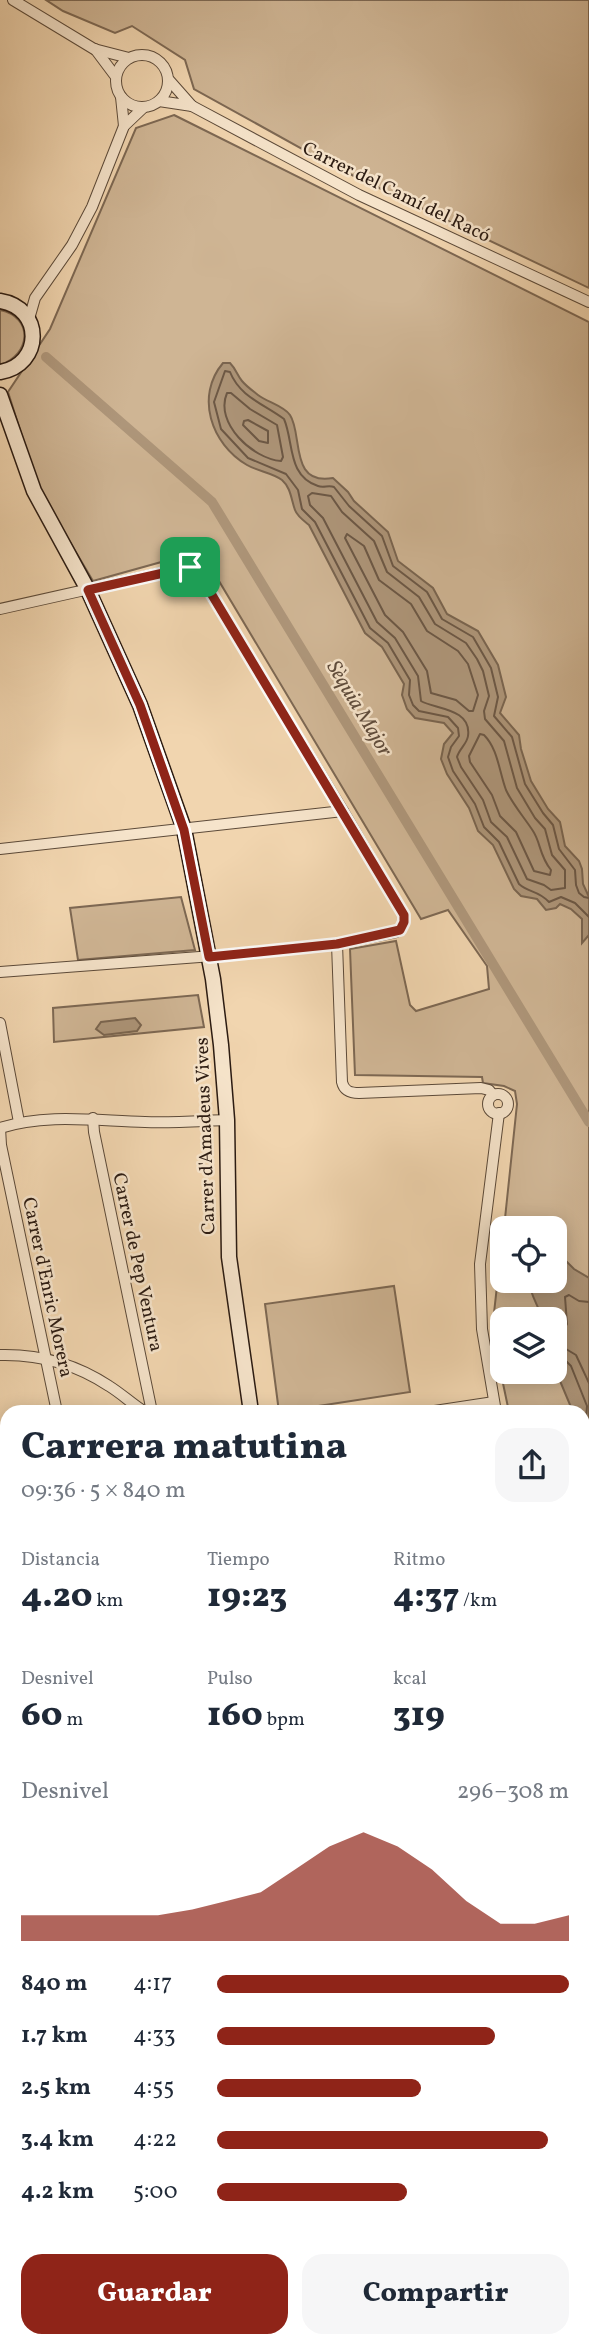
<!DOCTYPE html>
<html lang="es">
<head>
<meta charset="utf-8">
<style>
	:root { --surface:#fff; --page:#f6f6f7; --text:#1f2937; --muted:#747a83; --accent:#8f2418 }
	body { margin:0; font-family:Vollkorn,serif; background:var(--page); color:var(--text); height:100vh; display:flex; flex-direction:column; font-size:26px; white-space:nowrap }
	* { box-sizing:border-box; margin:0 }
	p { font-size:23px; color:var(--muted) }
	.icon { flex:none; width:38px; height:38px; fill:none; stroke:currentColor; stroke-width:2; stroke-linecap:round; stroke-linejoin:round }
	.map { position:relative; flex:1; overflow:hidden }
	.drawer { position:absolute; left:0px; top:1405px; width:590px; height:943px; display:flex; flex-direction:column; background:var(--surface); border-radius:21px 21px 0 0; box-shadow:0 4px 18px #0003 }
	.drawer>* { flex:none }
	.buttons { position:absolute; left:490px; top:1216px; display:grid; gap:14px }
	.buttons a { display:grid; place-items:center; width:77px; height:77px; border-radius:14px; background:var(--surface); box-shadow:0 4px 18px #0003; font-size:35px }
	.pin { position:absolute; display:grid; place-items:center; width:60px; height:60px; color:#fff; margin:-30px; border-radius:14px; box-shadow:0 4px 10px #0006 }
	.round { display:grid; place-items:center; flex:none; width:74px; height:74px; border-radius:21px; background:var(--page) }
	.headline { display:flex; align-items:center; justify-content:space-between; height:119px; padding:0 21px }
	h1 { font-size:38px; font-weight:800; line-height:52px }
	.metrics { display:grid; grid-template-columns:repeat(3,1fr); gap:10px; height:119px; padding:7px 21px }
	.metrics div { display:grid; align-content:center }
	.metrics b { font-size:35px; font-weight:800 }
	.metrics small { font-size:19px; font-weight:400 }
	.metrics p { font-size:19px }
	.chart { height:196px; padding:14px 21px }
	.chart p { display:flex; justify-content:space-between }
	.chart svg { width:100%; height:126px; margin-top:7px; fill:var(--accent); opacity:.7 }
	.button { display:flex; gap:14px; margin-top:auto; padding:14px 21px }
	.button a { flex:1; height:80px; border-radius:21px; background:var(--accent); color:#fff; font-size:28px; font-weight:800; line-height:80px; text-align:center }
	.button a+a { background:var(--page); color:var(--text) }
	ul { padding:0 21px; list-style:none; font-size:23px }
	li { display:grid; grid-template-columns:112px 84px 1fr; align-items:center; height:52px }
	li i { height:18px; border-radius:9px; background:var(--accent) }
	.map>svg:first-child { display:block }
</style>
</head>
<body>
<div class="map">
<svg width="589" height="2347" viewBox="0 0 589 2347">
	<rect width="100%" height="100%" fill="#f1d5af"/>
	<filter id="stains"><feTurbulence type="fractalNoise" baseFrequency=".00286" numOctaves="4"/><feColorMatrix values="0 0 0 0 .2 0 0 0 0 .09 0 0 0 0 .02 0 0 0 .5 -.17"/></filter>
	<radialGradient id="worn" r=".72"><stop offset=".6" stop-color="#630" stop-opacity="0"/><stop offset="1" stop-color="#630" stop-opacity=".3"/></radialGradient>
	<g fill="#cfb594" stroke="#7d6853" stroke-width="2" fill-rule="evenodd">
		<path d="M46 0H589V288L333 166 194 89 185 60 132 26 115 33 63 11Z"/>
		<path d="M174 115 589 322V1632L583 1631V1412H509L492 1331 502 1241V1281H555V1228H504L517 1104 515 1091 504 1086 483 1083 482 1077 355 1075 350 949 396 941 410 1005 416 1011 489 989 487 966 448 910 421 919 201 551 93 581 39 490 8 392 50 329 136 128ZM502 1320H555V1372H502Z"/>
		<path d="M0 310C34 317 31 355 0 365Z"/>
		<path d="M181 897 195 950 78 960 70 908Z"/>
		<path d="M198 995 204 1027 54 1042 53 1008Z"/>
		<path d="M394 1286 410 1392 279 1412 265 1304Z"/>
	</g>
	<g fill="#ae967a" stroke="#7a6550" stroke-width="2">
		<path d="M223 363H230C236 369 237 375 242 381 246 386 253 391 258 395 267 402 284 406 290 415 303 434 289 486 333 478L348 492 354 501 388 532 398 561 433 588 447 614 478 631 498 665 506 697 500 713 519 735 521 749 531 781 548 809 560 822 565 846 579 861 582 869 583 884 589 897V935L582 943V919L571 909 560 904 556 908 546 910 537 899 521 896 514 889 493 845 478 831 469 808 447 774 441 759 444 744 453 733 444 723 415 718 407 709 402 695 404 684 382 647 365 633 309 525C304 521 297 516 295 510 291 499 291 488 282 480 273 473 257 471 247 465 211 444 195 396 223 363Z"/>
		<path d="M135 1018 141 1025 137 1031 104 1035 96 1029 101 1022Z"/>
		<path d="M555 1250 574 1269 589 1278V1444L583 1432V1412H573L555 1369V1320L542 1319C539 1306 530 1295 529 1281H555Z"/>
	</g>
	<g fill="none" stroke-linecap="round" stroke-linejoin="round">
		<g stroke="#6c5846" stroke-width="2">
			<path d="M227 393H231L250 409 277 425 283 457 281 461C253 459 214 423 227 393Z"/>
			<path d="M248 420 268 431V443L259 441 243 425 244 421Z"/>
			<path d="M312 493 331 496 342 512 374 541 387 572 419 597 435 624 466 643 477 659 483 671 489 696 484 711 485 719 504 741 517 788 535 818 545 829 552 855 565 870V888L551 890 544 885 527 879 507 837 491 822 483 800 461 767 457 757C459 749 467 744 468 736 472 708 434 709 421 701L418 676 395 638 377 622 323 518 310 505 308 496Z"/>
			<path d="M347 534 364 546 379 580 411 604 427 631 458 651 468 664 478 695 473 711H469L456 700 431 693 427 671 403 632 385 615 345 538Z"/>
			<path d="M480 734 484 735C498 749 499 771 506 790 513 805 524 817 533 831 541 843 539 855 551 870L550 875 534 871 516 832 500 816 492 795 470 762 469 756Z"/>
			<path d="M589 898 584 897 579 893 576 885 575 870 559 849 553 825 543 813 525 784 512 737 494 716 498 697 491 668 473 637 442 619 427 592 393 566 382 536 349 506 334 487C329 485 323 488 318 486 287 476 294 442 284 419 264 404 240 397 230 372L225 371 214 402 221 429 248 458 286 474 298 490 302 509 315 522 370 628 388 643 410 680 409 695 413 705 419 711 448 717 458 728 459 736 451 747 448 757 453 771 475 804 484 827 499 842 519 884C529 893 538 890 549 902L561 897 575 903 589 917"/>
			<path d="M589 1302 579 1301 569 1295 565 1297 567 1324 556 1343 576 1355 589 1383"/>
			<path d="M555 1356 564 1359 571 1366 587 1406 586 1419 589 1422"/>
		</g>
		<path stroke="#ae967a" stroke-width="10" d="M46 357 212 502 589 1122"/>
		<g stroke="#5c4a39" stroke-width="12">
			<g id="street">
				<path d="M13 0 94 49 129 58"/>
				<path d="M95 49 116 77"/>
				<circle cx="142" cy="81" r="26"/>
				<path d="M121 97 124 126"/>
				<path d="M159 101 192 106 169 80"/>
				<path d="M192 106 359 195 589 302"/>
				<path d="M29 319 35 298 72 245 92 207 124 126 144 107"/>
				<path d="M0 609 183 568 190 567 196 570 343 811 404 915C404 923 403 928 396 932L337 944 226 955 0 972"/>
				<path d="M0 849 343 811"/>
				<path d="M337 944 342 1082C344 1091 350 1093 359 1093L481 1088 489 1090 493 1095"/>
				<path d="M0 1023 19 1122"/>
				<circle cx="498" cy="1104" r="10"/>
				<path d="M93 1118 94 1132 152 1412"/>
				<path d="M0 1128 1 1145 57 1412"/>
				<path d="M0 1128C46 1113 97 1121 145 1122 172 1123 199 1121 227 1120"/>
				<path d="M0 1355C40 1354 76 1364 109 1386 122 1394 132 1404 145 1412"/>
				<path d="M428 1412 494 1402"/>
				<path d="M496 1412 482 1329 480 1264 499 1113"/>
				<path d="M0 1675 7 1676"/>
				<path d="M583 1819 589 1826"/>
				<path d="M583 2058 589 2059"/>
				<path d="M583 2225H589"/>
				<path d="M217 2342 262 2347"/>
			</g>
		</g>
		<g stroke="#2b1b12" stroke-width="17">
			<g id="secondary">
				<path d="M0 301C44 308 43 365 0 372"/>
				<path d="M0 395 34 491 88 590 140 705 184 829 213 979 221 1045 227 1120 229 1257 251 1412"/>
				<path d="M0 1547 7 1553"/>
				<path d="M583 1837 589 1836"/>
				<path d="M583 1934 589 1935"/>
			</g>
		</g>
		<use href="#street" stroke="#f6e4cb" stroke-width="10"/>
		<use href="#secondary" stroke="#f6e4cb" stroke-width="14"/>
	</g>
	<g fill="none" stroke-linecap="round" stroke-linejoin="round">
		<g stroke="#fff" stroke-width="14">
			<path id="route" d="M190 567 200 575 404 915V922L400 930 337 944 209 957 184 830 140 705 88 590Z"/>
		</g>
		<use href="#route" stroke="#8f2418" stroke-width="9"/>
	</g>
	<g text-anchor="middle" stroke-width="5" stroke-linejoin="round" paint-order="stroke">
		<g font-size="19" fill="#2b1b12" stroke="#f6e4cb">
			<text transform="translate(397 191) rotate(26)" y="7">Carrer del Camí del Racó</text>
			<text transform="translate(204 1136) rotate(-92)" y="7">Carrer d'Amadeus Vives</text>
			<text transform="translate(139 1262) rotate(78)" y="7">Carrer de Pep Ventura</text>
			<text transform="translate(49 1287) rotate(78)" y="7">Carrer d'Enric Morera</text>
		</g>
		<g font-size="21" font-style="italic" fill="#5f4c3c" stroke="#f6e4cb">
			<text transform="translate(360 708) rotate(59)" y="7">Sèquia Major</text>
		</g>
	</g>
	<rect width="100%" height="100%" filter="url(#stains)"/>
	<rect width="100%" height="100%" fill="url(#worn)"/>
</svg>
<div class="buttons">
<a><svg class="icon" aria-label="locate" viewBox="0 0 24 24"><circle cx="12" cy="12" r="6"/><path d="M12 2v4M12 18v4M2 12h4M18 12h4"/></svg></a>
<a><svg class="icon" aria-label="layers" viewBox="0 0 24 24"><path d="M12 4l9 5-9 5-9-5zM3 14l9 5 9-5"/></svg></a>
</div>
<div class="pin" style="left:190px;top:567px;background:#1e9e55"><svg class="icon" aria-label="arrive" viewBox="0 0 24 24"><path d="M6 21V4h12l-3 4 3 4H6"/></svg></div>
<section class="drawer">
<div class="headline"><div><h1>Carrera matutina</h1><p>09:36 · 5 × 840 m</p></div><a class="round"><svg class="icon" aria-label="share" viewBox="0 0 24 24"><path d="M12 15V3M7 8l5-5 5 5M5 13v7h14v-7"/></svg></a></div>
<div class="metrics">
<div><p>Distancia</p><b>4.20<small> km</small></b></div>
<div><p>Tiempo</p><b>19:23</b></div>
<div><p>Ritmo</p><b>4:37<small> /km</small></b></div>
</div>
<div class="metrics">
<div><p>Desnivel</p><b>60<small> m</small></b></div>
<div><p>Pulso</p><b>160<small> bpm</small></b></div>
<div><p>kcal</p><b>319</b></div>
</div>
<div class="chart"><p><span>Desnivel</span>296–308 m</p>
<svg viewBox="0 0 160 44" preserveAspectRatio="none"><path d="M0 44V35L10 35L20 35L30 35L40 35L50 33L60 30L70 27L80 19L90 11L100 6L110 11L120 19L130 30L140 38L150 38L160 35V44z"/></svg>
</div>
<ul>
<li><b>840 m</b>4:17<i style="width:100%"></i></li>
<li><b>1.7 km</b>4:33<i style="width:79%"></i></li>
<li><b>2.5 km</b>4:55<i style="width:58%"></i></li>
<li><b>3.4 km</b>4:22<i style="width:94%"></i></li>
<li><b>4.2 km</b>5:00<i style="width:54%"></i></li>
</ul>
<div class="button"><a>Guardar</a><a>Compartir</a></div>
</section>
</div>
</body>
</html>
